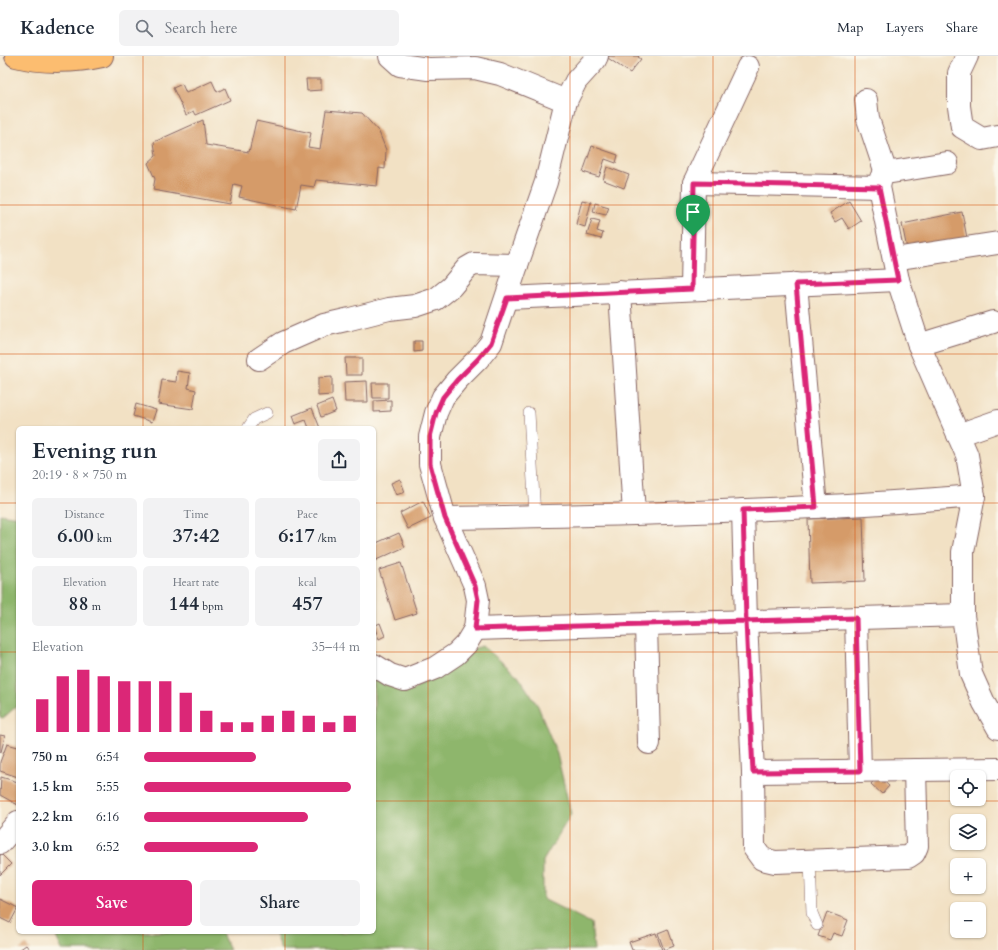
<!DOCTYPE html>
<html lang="en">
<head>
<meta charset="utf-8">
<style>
	:root { --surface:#fff; --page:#f2f2f3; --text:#1f2937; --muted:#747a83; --line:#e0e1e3; --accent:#db2777 }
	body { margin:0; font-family:Cardo,serif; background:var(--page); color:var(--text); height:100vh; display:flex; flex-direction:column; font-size:15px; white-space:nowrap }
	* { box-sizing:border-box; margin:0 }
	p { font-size:13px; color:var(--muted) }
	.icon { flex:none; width:22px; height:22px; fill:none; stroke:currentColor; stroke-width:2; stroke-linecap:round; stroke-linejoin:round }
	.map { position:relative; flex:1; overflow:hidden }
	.drawer { position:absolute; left:16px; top:370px; width:360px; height:508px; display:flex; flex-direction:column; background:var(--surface); border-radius:6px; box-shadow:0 1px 3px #0004 }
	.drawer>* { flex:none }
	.tools { position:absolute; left:950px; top:714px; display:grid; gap:8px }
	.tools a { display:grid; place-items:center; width:36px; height:36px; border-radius:6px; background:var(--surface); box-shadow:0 1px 3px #0004; font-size:20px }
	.pin { position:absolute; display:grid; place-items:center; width:34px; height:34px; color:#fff; margin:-41px -17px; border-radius:50% 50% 50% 0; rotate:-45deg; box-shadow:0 0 4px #0007 }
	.pin .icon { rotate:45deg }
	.round { display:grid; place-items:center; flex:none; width:42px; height:42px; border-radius:6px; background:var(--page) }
	.headline { display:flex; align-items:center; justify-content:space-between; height:68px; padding:0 16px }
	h1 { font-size:22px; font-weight:800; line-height:30px }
	.stats { display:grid; grid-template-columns:repeat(3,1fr); gap:6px; height:68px; padding:4px 16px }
	.stats div { display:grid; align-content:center; border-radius:6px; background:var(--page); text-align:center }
	.stats b { font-size:20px; font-weight:800 }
	.stats small { font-size:11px; font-weight:400 }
	.stats p { font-size:11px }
	.chart { height:112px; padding:8px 16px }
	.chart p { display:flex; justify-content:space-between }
	.chart svg { width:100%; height:72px; margin-top:4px; stroke:var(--accent); stroke-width:6 }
	.button { display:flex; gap:8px; margin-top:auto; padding:8px 16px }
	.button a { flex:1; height:46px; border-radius:6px; background:var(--accent); color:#fff; font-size:16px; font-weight:800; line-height:46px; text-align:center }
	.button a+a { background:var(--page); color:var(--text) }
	ul { padding:0 16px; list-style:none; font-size:13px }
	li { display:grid; grid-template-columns:64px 48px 1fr; align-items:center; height:30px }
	li i { height:10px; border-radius:5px; background:var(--accent) }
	header { display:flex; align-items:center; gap:24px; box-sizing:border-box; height:56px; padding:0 20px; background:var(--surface); border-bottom:1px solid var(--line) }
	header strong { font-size:19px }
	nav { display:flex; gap:22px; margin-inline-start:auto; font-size:14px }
	.search { width:280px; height:36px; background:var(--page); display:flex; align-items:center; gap:10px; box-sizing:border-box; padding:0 14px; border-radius:6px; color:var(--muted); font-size:15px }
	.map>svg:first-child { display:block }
</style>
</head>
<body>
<header>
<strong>Kadence</strong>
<div class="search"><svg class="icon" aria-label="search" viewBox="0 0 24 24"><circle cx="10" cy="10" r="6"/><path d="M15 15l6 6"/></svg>Search here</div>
<nav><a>Map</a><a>Layers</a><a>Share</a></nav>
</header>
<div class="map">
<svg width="998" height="894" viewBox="0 0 998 894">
	<rect width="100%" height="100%" fill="#fbf7ec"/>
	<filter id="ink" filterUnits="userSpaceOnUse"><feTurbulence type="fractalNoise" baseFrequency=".025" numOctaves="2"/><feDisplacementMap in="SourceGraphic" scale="8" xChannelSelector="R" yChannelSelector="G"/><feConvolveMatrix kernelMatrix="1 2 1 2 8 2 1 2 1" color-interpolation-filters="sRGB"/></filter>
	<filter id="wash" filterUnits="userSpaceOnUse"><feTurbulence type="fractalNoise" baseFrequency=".012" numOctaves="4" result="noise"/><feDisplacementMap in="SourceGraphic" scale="16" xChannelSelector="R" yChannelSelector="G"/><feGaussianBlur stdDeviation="0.9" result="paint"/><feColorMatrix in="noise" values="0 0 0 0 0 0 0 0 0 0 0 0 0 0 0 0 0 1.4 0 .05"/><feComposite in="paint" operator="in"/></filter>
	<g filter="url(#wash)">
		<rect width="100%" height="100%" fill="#f2e1c4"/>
		<g fill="#8eb66c" stroke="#6c6a4c">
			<path d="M0 458 18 461V649L3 662 0 661Z"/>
			<path d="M483 590 518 620 538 650 557 698 571 758 543 805V843L591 867 594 894H281L274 876H374V616L398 631 410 635 429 623 471 593Z"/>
			<path d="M54 876H221L230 894H62Z"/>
		</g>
		<g id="blocks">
			<g fill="#d59b69">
				<path d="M605 0H639L638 1 641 3 630 17Z"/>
				<path d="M306 23H321V34L307 35Z"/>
				<path d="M212 25 217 36 225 32 230 44 196 59 194 55 186 59 173 32 182 28 186 37Z"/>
				<path d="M326 54 362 57 379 76 386 94 385 113 379 112 377 130 316 124 314 131 301 129 296 153 239 141 242 130 234 128 230 148 153 134 155 123 148 107 156 100 154 86 203 64 206 89 249 96 256 65 311 77 308 91 320 93Z"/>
				<path d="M592 90 618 99 616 107 605 103 599 121 583 116Z"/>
				<path d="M607 111 629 119 624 132 603 124Z"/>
				<path d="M582 144 591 146 585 171 576 168Z"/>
				<path d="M849 145 861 165 849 173 842 162 835 166 830 157Z"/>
				<path d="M595 147 609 151 606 159 593 156Z"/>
				<path d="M962 156 967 182 907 193 902 168Z"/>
				<path d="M592 163 600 165 597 175 603 177 601 183 587 179Z"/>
				<path d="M414 285H422V295L414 296Z"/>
				<path d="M345 302H362V319H346Z"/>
				<path d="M177 315 190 317 188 332 196 334 193 353 158 348 162 324 176 326Z"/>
				<path d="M332 321V339L318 340V322Z"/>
				<path d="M367 325 368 346H345L344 326Z"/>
				<path d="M372 327H388V342H373Z"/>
				<path d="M332 344 336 355 321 361 317 350Z"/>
				<path d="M391 344V355L374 356V345Z"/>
				<path d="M136 348 156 354 152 366 133 360Z"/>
				<path d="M312 352 320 372H309L306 364 295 368 292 360Z"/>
				<path d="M400 423 405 436 396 439 391 427Z"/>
				<path d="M423 445 431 462 408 473 400 457Z"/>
				<path d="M863 461 865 525 810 527 808 463Z"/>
				<path d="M399 477 405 491 374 505V488Z"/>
				<path d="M401 507 417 557 395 564 379 514Z"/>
				<path d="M380 567 385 580 379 583 374 570Z"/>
				<path d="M0 679 5 680 1 696H0Z"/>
				<path d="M7 688 18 691V721L0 715V706Z"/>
				<path d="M878 720 889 730 882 738 871 728Z"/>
				<path d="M1 721 18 726V749L0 739Z"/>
				<path d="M1 798 11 808 0 819V800Z"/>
				<path d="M0 843 18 852 10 867 0 862Z"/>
				<path d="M827 856 848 864 842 880 833 877 830 884 818 880Z"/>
				<path d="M668 873 674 890 664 894 658 877Z"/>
				<path d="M656 877 662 894H632L629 886Z"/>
				<path d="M26 889 30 894H19Z"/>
			</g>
		</g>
	</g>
	<g filter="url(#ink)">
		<use href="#blocks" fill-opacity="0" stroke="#856361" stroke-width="1"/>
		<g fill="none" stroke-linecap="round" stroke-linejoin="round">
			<g stroke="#856361" stroke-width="12">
				<g id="lane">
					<path d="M529 357 535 460"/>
					<path d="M248 372 254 363 267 357"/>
					<path d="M810 805 812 857 817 869"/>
				</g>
			</g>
			<g stroke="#856361" stroke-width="24">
				<g id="street">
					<path d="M390 0 400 9 428 13 475 12 500 18 566 45"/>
					<path d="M967 0 959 17V50L962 71 982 83 998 80"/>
					<path d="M866 44 868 63 886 117"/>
					<path d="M947 107 886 117 881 122 879 131 898 224 919 289 967 399 974 440 963 496V559L971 618 984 647 998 672"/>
					<path d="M694 127 879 131"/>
					<path d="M894 203 998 187"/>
					<path d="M796 228 816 451"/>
					<path d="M692 233 694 127 748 11"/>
					<path d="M620 236 634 458"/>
					<path d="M507 242 898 224"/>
					<path d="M919 289 993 266"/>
					<path d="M259 303 283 287 324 269 350 263 389 253 415 250 436 243 451 231 467 212 474 208 517 209"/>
					<path d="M958 379 998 365"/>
					<path d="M743 454 746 565 753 716 754 792 762 803 775 806 908 801 914 797 917 790 915 714"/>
					<path d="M445 462C622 459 798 455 974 440"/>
					<path d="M856 562 860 715"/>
					<path d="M646 568 649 687"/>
					<path d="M475 573 963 559"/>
					<path d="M374 609 390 619 405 624 435 612 456 598 466 588 475 573 478 544 475 530 445 462 430 408V381L436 357 443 341 457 324 478 303 491 287 517 209 546 126 566 45 576 25 595 4 597 0"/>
					<path d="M753 716 998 713"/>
					<path d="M0 787 18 766"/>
				</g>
			</g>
			<g stroke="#856361" stroke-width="24">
				<path id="primary" d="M16 0C43 7 76 6 102 0"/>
			</g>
			<use href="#lane" stroke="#fff" stroke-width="11"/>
			<use href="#street" stroke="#fff" stroke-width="22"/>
			<use href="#primary" stroke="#fcbd6f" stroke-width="22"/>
		</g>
	</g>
	<g fill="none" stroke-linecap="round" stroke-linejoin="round" filter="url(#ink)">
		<g stroke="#fff" stroke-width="8">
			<path id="route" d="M693 180 692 233 507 242 491 287 478 303 457 324 443 341 436 357 430 381V408L445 462 475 530 478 544 475 573 746 565 753 716 860 715 856 562 746 565 743 454 816 451 796 228 898 224 879 131 694 127 693 180"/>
		</g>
		<use href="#route" stroke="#db2777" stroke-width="5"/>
	</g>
	<path fill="none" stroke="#d8530f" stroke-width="1" stroke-opacity="0.55" d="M143 0V372M285 0V372M428 0V894M570 0V894M713 0V894M855 0V894M0 149H998M0 298H998M0 447H18M374 447H998M0 596H18M374 596H998M0 745H18M374 745H998M143 876V894M285 876V894"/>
</svg>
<div class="tools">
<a><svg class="icon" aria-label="locate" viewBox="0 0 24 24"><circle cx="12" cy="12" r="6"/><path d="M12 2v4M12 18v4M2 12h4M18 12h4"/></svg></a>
<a><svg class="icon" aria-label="layers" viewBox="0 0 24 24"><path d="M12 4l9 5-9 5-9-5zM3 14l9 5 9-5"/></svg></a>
<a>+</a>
<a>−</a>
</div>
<div class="pin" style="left:693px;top:180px;background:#1e9e55"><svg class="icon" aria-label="arrive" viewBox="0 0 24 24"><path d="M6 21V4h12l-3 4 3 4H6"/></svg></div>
<section class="drawer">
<div class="headline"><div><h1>Evening run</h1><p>20:19 · 8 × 750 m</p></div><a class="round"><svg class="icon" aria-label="share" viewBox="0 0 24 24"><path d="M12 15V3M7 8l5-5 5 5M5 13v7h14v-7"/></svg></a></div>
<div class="stats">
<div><p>Distance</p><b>6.00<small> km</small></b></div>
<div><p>Time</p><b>37:42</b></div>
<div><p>Pace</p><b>6:17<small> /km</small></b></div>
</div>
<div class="stats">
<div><p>Elevation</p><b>88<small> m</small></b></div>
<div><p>Heart rate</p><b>144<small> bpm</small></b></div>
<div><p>kcal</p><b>457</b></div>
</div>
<div class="chart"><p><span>Elevation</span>35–44 m</p>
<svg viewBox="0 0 160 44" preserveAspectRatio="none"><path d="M5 44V24M15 44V10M25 44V6M35 44V10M45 44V13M55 44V13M65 44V13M75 44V20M85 44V31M95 44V38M105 44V38M115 44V34M125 44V31M135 44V34M145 44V38M155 44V34"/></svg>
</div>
<ul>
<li><b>750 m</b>6:54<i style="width:52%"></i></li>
<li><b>1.5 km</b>5:55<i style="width:96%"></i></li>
<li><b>2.2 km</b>6:16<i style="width:76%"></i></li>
<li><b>3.0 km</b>6:52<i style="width:53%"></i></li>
</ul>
<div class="button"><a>Save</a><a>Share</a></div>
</section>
</div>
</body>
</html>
